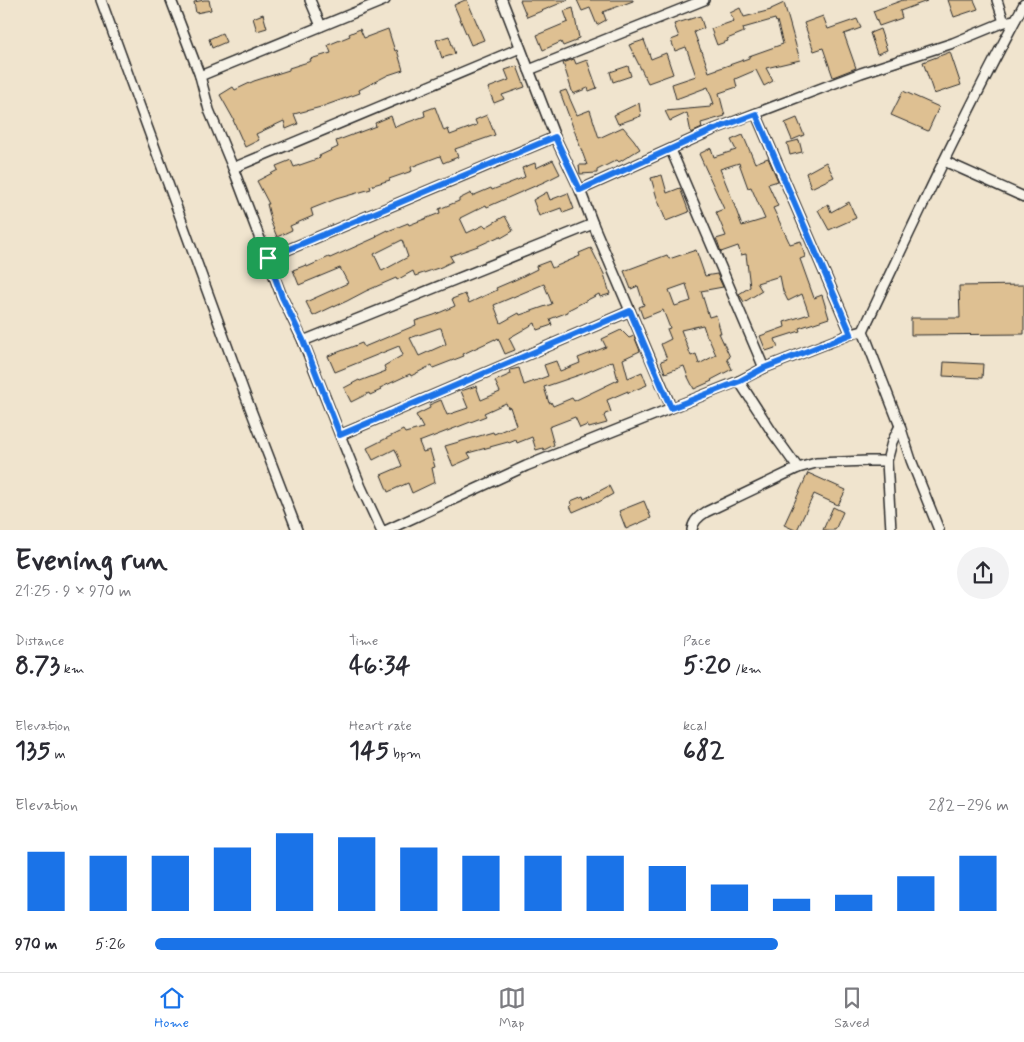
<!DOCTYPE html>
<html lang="en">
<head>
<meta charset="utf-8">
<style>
	:root { --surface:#fff; --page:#f2f2f3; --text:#2b2b33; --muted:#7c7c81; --line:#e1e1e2; --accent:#1a73e8 }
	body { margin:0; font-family:Mynerve,sans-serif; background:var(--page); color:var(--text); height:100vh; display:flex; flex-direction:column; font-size:19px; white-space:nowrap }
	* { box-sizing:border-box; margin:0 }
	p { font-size:16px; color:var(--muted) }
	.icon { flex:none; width:28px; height:28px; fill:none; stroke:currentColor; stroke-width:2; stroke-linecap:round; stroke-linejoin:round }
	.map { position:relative; height:530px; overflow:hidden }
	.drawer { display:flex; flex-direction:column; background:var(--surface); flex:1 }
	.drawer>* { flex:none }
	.pin { position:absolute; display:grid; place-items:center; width:42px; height:42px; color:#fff; margin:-21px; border-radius:10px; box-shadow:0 2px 8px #0006 }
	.round { display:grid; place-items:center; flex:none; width:52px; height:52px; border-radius:26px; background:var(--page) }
	.overview { display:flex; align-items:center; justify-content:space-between; height:85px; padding:0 15px }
	h1 { font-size:28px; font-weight:700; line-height:38px }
	.stats { display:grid; grid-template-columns:repeat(3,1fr); gap:8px; height:85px; padding:5px 15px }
	.stats div { display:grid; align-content:center }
	.stats b { font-size:25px; font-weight:700 }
	.stats small { font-size:14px; font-weight:400 }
	.stats p { font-size:14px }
	.chart { height:140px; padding:10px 15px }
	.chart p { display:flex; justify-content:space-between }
	.chart svg { width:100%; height:90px; margin-top:5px; stroke:var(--accent); stroke-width:6 }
	ul { padding:0 15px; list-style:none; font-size:16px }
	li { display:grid; grid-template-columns:80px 60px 1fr; align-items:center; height:38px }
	li i { height:12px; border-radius:6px; background:var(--accent) }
	.dock { display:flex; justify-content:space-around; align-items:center; height:70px; border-top:1px solid var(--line); background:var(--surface); font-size:14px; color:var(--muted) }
	.dock a { display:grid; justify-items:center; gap:2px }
	.dock .active { color:var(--accent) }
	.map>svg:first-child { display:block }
</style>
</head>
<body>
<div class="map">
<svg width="1024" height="530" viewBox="0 0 1024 530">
	<rect width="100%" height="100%" fill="#f0e4ce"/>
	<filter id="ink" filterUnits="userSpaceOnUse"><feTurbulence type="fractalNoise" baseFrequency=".02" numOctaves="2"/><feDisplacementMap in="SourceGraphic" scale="10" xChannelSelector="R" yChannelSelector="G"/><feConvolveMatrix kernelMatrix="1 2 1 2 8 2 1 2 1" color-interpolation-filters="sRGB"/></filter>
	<g filter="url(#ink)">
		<g fill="#dec092" stroke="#2b2b2b" fill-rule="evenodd">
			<path d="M204 0H209L211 10 196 13 194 2Z"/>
			<path d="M465 0H467L484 40 471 45 454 5Z"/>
			<path d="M520 0H568L527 17Z"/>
			<path d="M577 0H633V1L603 12 606 20 597 25 590 8 582 11Z"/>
			<path d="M903 0H927V1L900 11 902 18 879 26 873 11Z"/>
			<path d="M948 0H974L978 9 954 17Z"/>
			<path d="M784 3 800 60 766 68 773 81 764 86 756 70 735 79 737 87 719 93 725 116 701 123 702 128 691 133 687 113 670 121 665 111 711 107 710 105 714 104 708 87 676 99 672 84 696 76 686 47 675 51 671 40 679 37 674 24 700 16 704 28 694 32 701 51H702L709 72 749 58V56L783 44 777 21 776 22 775 19 743 28 744 32 727 39 728 41 717 45 711 29 734 21 730 13 740 8 744 17 771 10V9Z"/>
			<path d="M573 8 579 38 576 39V41L563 46 561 42 543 50 537 35 568 22 564 11Z"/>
			<path d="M263 14 267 28 257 31 253 18Z"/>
			<path d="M823 16 828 29 857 19 861 28 844 34 856 68 833 77 823 48 814 51 804 23Z"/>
			<path d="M360 29 364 38 388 29 395 51 397 50 403 70 388 75 359 90 360 93 321 107 294 114 298 124 286 129 284 121 256 134 259 140 245 147 233 120H234L220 95 233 87 235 90 254 81 289 70V68L311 61 310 59 331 53 328 45 350 36 349 34Z"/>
			<path d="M880 29 887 50 877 54 870 33Z"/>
			<path d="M222 33 226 42 212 48 209 39Z"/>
			<path d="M449 36 455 54 442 58 436 40Z"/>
			<path d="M644 40 651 59 666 53 673 74 648 83 629 45Z"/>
			<path d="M950 52 961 85 934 94 923 62Z"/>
			<path d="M574 59 576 64 587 60 597 88 589 91 588 88 573 94 563 63Z"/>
			<path d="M517 66 525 87 502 95 504 99 494 103 488 88 509 80 505 70Z"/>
			<path d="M628 66 631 76 613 82 610 72Z"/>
			<path d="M566 90 577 115 590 110 599 138 623 127 634 140 640 149 619 162 617 160 597 170V173L580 174 579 165H587L560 92Z"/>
			<path d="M903 91 939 107 928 131 891 115Z"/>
			<path d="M639 103 641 116 618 124 614 115Z"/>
			<path d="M435 107 444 131 448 129 450 135 477 125 475 120 487 115 495 135 455 149 458 157 443 163 440 156 411 167 412 171 389 179 390 180 370 186 371 189 336 199 311 209 313 216 290 226 292 230 277 237 270 220H271L267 204H269L257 181 278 170 276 166 291 160 294 167 320 158 319 156 338 147 336 141 376 126 375 123 391 116 395 127 425 116 424 111Z"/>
			<path d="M797 118 804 135 792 140 785 123Z"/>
			<path d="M743 135 755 163 768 158 778 181 768 184 778 206 773 208 790 244 801 241 805 257 800 259 814 298 822 295 829 318 799 328 800 331 775 339 778 347 766 351 760 336 785 327 784 322 809 314 802 294 788 301 783 291 780 276 757 283 762 291 744 302 739 294 750 287 746 254 741 255 738 246 721 252 718 243 716 239 726 236 716 212 724 209 699 154 711 148 714 157 736 150 731 140ZM739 163 748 188 751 187 765 219 742 226 731 196 720 169Z"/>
			<path d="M799 140 802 152 790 155 787 143Z"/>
			<path d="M553 160 560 174 544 182 487 207 486 205 460 218 467 233 484 225 486 227 505 216 513 231 501 238 500 236 478 246 450 256 453 261 441 267 415 276 413 271 397 280 396 278 366 291 347 301 334 307V306L313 316 306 302 348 283 340 268 299 285 293 270 306 265 307 267 329 257 330 258 377 237 376 236 388 230V231L408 223 409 225 440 213 439 209 459 201V199L471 193 472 196 491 188 492 190 525 177 522 168 535 163 536 168ZM402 240 408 257 382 271 374 254Z"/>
			<path d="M826 162 834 177 811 188 806 173Z"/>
			<path d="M662 175 667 193 680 188 689 212 666 221 657 198 651 178Z"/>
			<path d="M547 192 550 200 568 193 574 209 563 213 561 208 539 216 533 200Z"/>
			<path d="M849 202 856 218 829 230 818 210 828 204 831 212Z"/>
			<path d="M591 248 604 274 610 294 600 297 599 294 568 310V312L550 319 552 325 537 330 535 323 509 338 515 350 505 354 498 338 495 340V339L463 354 464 356 433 368 432 365 411 376 410 374 380 388 381 390 370 395 369 393 351 402 344 388 359 380 360 381 386 371 384 366 403 355 399 346 335 372 328 356 362 343 364 347 416 325 415 321 434 315 455 306 452 299 465 294 469 303 497 290 496 288 517 279 537 269 536 266 549 261 552 268 580 256 579 253ZM544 284 552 304 520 315 519 313 501 323 494 305ZM439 328H441L446 344 419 356 410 338Z"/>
			<path d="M696 250 705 276 717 274 723 287 701 291 709 317 716 315 721 333H719L730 357 727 359 732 369 711 380 712 381 694 389 688 377 684 366 665 373 661 361 667 359 661 344 671 339 667 329 670 328 663 310 643 318 639 307 644 305 638 286 631 289 624 271 667 255 669 259ZM686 284 691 301 675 306 669 290ZM703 325 707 337H708L716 355 699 364 696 354 691 356 681 330Z"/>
			<path d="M1024 285V334L911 335V318H960L959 286Z"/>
			<path d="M621 330 629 338 634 336 640 351 623 359 628 378 642 372 647 385 628 393V391L607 400 611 412 605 414V415L604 416 607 423 589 428 587 425 580 428 575 417 549 427 554 445 544 450 543 448 536 450 532 437 517 443 516 440 509 443 508 442 468 453 471 458 453 466 445 446 493 432 494 434 516 425 510 407 508 408 506 403 484 413 486 416 419 442 423 452 430 450 435 467 432 468 435 482 412 493 408 483 388 492 381 475 402 466 395 449 373 460 367 448 403 430 405 433 423 428 416 415 430 408 429 405 441 400 447 415 468 408 461 391 476 386 481 400 500 392 495 381 511 374 510 370 519 368 524 385 548 376 544 365 556 361 560 371 580 363 578 358 606 347 602 339ZM613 361 618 380 574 401 572 398 553 406 551 402 549 403 544 387 585 373Z"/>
			<path d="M944 362 983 364 982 378 943 376Z"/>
			<path d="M808 473 846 490 838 505 814 494 797 530H795L784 525Z"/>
			<path d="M609 486 613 494 597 503 596 502 573 512 570 506 572 505 571 501 583 496 584 499Z"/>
			<path d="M644 501 651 518 626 529 619 511Z"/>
			<path d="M833 507 843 512 835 530H823Z"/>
		</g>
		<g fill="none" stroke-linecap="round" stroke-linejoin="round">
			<g stroke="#2b2b2b" stroke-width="12">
				<g id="minor">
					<path d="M101 0 244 392 297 530"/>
					<path d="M171 0 200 76 209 110 233 168 282 297 303 341 340 435 361 487 381 530"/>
					<path d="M310 0 321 26"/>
					<path d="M502 0 555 137 580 190 593 224 671 407"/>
					<path d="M997 0 1004 22"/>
					<path d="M529 70 704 0"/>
					<path d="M200 76 385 0"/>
					<path d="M756 114 851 334"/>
					<path d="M671 150 764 368"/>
					<path d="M944 161 1024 197"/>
					<path d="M233 168 520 48"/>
					<path d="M580 190 715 129 861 73 953 43 1004 22 1015 20"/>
					<path d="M268 258 555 137"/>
					<path d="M303 341 593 224"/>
					<path d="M739 381 772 432 798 468"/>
					<path d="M340 435 630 311"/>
					<path d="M387 530 526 466 739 381 764 368 851 334 863 331"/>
					<path d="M692 530C693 521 699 516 706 512L798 468 816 463 868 461H887"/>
					<path d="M891 530 887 461 892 442 900 426"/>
					<path d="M939 530 911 460 900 426 863 331C915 221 966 111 1024 4"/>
				</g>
			</g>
			<use href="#minor" stroke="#f7f3e8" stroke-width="9"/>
		</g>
	</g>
	<g fill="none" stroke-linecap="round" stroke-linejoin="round" filter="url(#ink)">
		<g stroke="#fff" stroke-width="10">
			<path id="route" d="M756 114 851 334 764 368 740 381 671 408 630 311 340 435 303 340 282 297 268 258 555 137 580 190 715 129Z"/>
		</g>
		<use href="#route" stroke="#1a73e8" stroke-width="6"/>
	</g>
</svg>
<div class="pin" style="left:268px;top:258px;background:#1e9e55"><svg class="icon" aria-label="arrive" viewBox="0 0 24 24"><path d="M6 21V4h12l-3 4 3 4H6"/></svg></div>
</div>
<section class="drawer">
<div class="overview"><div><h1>Evening run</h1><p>21:25 · 9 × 970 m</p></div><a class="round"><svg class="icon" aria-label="share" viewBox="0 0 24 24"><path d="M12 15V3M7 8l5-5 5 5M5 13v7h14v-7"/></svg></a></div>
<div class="stats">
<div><p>Distance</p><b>8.73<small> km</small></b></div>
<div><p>Time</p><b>46:34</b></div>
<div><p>Pace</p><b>5:20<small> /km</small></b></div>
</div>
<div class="stats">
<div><p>Elevation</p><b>135<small> m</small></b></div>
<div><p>Heart rate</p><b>145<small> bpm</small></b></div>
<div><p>kcal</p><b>682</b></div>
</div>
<div class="chart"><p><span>Elevation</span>282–296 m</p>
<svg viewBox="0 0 160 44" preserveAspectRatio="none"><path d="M5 44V15M15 44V17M25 44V17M35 44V13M45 44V6M55 44V8M65 44V13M75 44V17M85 44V17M95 44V17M105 44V22M115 44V31M125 44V38M135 44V36M145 44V27M155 44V17"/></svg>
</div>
<ul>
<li><b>970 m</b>5:26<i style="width:73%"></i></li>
</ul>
</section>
<nav class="dock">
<a class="active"><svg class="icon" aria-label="home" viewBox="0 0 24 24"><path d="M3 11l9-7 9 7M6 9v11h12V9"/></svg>Home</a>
<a><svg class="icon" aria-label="map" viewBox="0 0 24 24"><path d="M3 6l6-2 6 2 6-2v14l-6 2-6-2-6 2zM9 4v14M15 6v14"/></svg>Map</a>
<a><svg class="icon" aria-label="saved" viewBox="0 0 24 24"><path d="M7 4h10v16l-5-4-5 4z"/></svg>Saved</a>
</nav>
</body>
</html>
